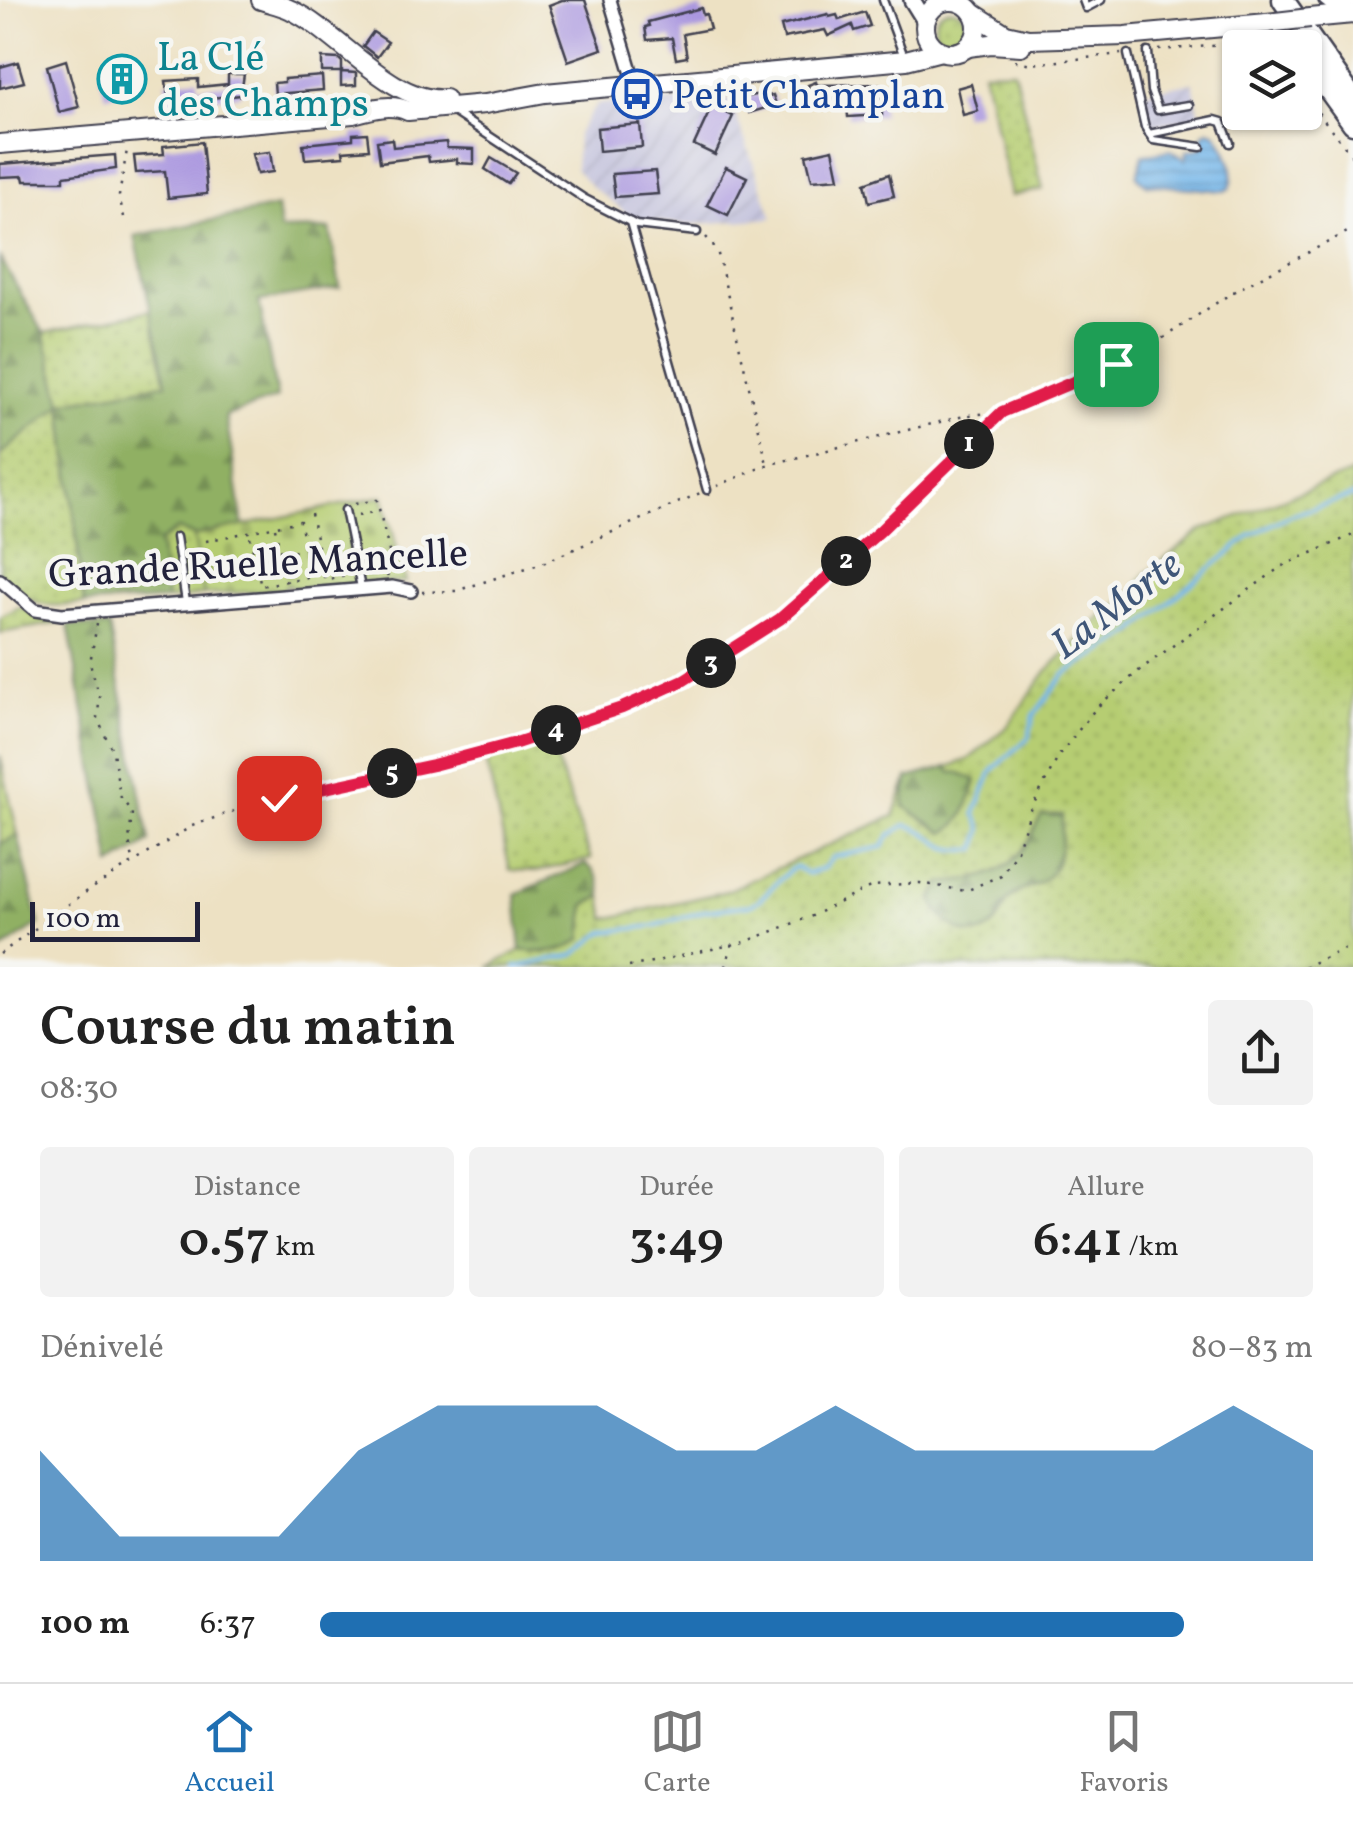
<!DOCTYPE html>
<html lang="fr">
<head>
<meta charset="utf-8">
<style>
	:root { --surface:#fff; --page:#f2f2f2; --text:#222; --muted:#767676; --line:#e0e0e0; --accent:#1f6fb2 }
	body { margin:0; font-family:Vollkorn,serif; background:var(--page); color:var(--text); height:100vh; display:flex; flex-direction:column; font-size:38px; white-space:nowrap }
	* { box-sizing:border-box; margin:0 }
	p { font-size:32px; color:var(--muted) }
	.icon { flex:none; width:55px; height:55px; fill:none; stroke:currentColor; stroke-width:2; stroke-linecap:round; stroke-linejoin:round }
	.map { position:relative; height:967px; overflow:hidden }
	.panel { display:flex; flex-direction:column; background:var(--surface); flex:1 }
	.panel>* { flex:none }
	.tools { position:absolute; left:1222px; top:30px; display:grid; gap:20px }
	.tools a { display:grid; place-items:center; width:100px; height:100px; border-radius:10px; background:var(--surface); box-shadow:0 2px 8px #0004; font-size:50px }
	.scale { position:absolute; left:30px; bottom:25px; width:170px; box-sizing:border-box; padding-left:10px; border:5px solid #22223b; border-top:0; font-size:28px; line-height:35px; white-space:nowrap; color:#22223b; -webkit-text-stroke:8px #f6f6f2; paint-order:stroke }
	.pin { position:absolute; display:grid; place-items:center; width:85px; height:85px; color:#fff; margin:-42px; border-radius:20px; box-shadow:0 5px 15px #0006 }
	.km { position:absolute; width:50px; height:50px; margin:-25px; border-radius:50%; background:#222; color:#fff; font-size:28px; line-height:50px; text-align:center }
	.round { display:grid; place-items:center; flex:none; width:105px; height:105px; border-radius:10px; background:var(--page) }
	.summary { display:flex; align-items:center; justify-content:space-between; height:170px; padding:0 40px }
	h1 { font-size:55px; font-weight:600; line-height:75px }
	.metrics { display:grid; grid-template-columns:repeat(3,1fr); gap:15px; height:170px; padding:10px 40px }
	.metrics div { display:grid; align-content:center; border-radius:10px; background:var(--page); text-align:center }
	.metrics b { font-size:50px; font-weight:600 }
	.metrics small { font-size:28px; font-weight:400 }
	.metrics p { font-size:28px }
	.chart { height:280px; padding:20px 40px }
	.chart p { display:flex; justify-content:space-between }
	.chart svg { width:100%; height:180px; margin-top:10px; fill:var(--accent); opacity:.7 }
	ul { padding:0 40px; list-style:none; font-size:32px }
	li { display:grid; grid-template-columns:160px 120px 1fr; align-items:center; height:75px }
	li i { height:25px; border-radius:12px; background:var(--accent) }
	.menu { display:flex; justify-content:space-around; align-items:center; height:140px; border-top:2px solid var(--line); background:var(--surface); font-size:28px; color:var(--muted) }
	.menu a { display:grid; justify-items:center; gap:5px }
	.menu .active { color:var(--accent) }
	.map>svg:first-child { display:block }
</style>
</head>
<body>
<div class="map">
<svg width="1353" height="967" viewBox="0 0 1353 967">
	<defs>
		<pattern id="industrial-furrows" width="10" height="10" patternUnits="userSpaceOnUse" patternTransform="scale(2.5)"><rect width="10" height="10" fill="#c2c1dc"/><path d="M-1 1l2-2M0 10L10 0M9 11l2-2" fill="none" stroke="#a6a6be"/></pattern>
		<pattern id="grass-dots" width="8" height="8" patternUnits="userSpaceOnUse" patternTransform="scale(2.5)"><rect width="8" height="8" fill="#b6cd72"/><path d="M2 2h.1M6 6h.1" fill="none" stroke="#9cb064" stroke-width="1.8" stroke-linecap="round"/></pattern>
		<pattern id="forest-firs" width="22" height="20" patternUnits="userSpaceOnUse" patternTransform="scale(2.5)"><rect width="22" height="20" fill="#90b064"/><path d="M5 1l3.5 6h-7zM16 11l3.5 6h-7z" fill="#758f54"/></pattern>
		<pattern id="cemetery-stones" width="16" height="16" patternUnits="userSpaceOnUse" patternTransform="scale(2.5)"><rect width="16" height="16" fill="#b6cd72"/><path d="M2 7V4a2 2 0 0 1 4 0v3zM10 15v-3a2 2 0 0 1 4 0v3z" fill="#9cb064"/></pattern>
		<pattern id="water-rules" width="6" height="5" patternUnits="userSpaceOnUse" patternTransform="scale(2.5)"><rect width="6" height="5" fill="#76b7ea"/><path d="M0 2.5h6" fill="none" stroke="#6094bf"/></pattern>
	</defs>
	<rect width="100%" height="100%" fill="#f6f6f2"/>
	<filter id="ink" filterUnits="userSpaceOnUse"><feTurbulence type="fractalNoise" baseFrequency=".01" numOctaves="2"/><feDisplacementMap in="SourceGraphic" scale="20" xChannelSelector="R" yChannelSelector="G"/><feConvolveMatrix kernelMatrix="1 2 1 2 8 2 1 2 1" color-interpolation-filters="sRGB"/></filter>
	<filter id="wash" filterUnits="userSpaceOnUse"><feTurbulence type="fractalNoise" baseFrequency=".0048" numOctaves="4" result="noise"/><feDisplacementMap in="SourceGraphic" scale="40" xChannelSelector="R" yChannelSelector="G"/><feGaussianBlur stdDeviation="2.25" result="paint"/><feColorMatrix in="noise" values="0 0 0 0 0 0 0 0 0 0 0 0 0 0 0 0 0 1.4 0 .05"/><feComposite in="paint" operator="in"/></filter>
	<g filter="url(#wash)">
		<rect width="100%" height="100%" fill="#ede1c3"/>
		<g fill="url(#industrial-furrows)">
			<path d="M1193 82 1200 116 1151 126 1145 92Z"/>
			<path d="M730 99 773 218 687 225 634 219 592 187 575 169 577 134 597 104Z"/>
		</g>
		<g fill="url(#grass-dots)" stroke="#6c7856" stroke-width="2.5">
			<circle cx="951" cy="25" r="16"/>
			<path d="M1014 70 1043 189 1011 196 983 71Z"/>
			<path d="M151 310 166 384 62 404 84 604C39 608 34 605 0 575V455L62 403 44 333Z"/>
			<path d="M1353 472V967H489L521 950 547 953 582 939 585 905 602 896 606 919 727 891 894 816 906 782 904 806 950 772 948 767 969 759 1007 727 1047 671 1097 621 1133 591 1145 574 1202 530Z"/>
			<path d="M177 529 194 536 204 595 167 600 159 542Z"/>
			<path d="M19 607 69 621 0 633V617Z"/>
			<path d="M549 740 591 859 538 871 510 870 486 759Z"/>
			<path d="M0 755 18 835 0 844Z"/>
		</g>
		<g fill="url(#forest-firs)" stroke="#596950" stroke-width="2.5">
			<path d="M277 207 280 230 330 229 340 288 259 301 277 398 226 416 243 526 194 536 177 529 159 542 167 600 84 604 62 404 0 455V258L44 333 62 403 166 383 135 236Z"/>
			<path d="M68 625 109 627 150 842 112 865Z"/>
			<path d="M948 767 950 772 960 773 976 780C970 801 965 823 944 833L904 806 908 778Z"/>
			<path d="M1042 815H1062C1062 839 1062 872 1037 884 1027 889 1017 891 1009 899 1002 907 1002 919 993 926 968 947 943 922 932 900L941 883C974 881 1008 875 1027 844 1033 835 1035 824 1042 815Z"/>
			<path d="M18 835 39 924 0 951V844Z"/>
			<path d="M585 864C597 870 601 884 602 896L585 905 582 939C563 954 544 953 521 950L516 894Z"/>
		</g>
		<path fill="url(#cemetery-stones)" stroke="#6c7856" stroke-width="2.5" d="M383 496 406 582 367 584 360 581 356 586 294 589 287 584 283 590 204 595 194 536Z"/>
		<path fill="url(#water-rules)" stroke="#4c6c92" stroke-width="2.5" d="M1208 130 1215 132C1225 146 1238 172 1230 188L1224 191 1147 184 1137 176 1143 155 1171 150 1186 160 1187 151 1202 148 1203 135Z"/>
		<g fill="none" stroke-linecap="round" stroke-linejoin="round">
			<path stroke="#76b7ea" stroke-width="4" d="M516 967 574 955 604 932 654 926 704 911 749 905 758 901 791 869 796 867 807 874 824 868 833 857 883 847 890 835 906 825C940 833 934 855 977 849L982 829 975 813 992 771 1029 737 1034 715 1064 675 1132 633 1251 535 1288 516 1353 496"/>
		</g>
		<g id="blocks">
			<g fill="#aa97df">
				<path d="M562 0H585L602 49 568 61 549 5Z"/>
				<path d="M701 8 703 15 706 14 710 29 683 34 687 57 676 59 672 38 647 40 645 27 649 26 648 22Z"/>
				<path d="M865 12 870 26 854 31 852 25 828 36 825 30 784 38 781 26 828 14 829 17 837 15 839 20Z"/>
				<path d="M373 32 388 42 377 57 363 46Z"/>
				<path d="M322 58 339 59 342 62V72L356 73V85L341 86V72H322Z"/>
				<path d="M66 60 79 107 59 112 47 66Z"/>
				<path d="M18 62 24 82 0 88V67Z"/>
				<path d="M138 65 144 85 106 96 100 76Z"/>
				<path d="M228 74H244L241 95 169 102 166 81 198 79V87L228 84Z"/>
				<path d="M322 76 323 90 275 94 274 83 284 82V79Z"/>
				<path d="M816 82 817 85 881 84 882 115 848 117 846 95 823 103 819 91 810 94 808 85Z"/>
				<path d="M971 84 978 111 963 115 957 88Z"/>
				<path d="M760 94V98L773 95 776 105 749 113 745 97Z"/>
				<path d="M712 106 733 116 715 155 694 145Z"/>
				<path d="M640 124 642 147 599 151 597 128Z"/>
				<path d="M367 133 369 149 343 151 344 156 305 159 303 144 353 139V134Z"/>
				<path d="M392 139 393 147 446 142 447 148 474 149V164L457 163V159L429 162 428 156 380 162 377 141Z"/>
				<path d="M202 142 207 194 168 198 165 171 136 173 134 156 164 154 163 146Z"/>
				<path d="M833 149 839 178 812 180 806 155Z"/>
				<path d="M270 152 273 172 257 174 252 154Z"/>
				<path d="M115 155 116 169 64 176V181H24L23 176 0 177V164Z"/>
				<path d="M491 158 516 173 508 184 485 169Z"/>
				<path d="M726 167 747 177 728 215 707 205Z"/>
				<path d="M655 171 658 194 615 197 612 174Z"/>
				<path d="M889 174 894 196 869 202 865 183Z"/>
			</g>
		</g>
	</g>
	<g filter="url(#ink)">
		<use href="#blocks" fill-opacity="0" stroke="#403f4f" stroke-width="2.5"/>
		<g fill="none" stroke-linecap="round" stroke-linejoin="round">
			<g stroke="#403f4f" stroke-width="11">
				<g id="service">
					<path d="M883 0 903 54"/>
					<path d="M1083 0 1086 8 1101 0"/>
					<path d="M1148 52 1151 91 1158 110 1189 105"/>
					<path d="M1128 54 1145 127 1153 140 1201 147"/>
					<path d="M453 112 585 199 636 225 697 232"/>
					<path d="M1149 134 1215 120 1222 122 1230 143"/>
					<path d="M630 222 707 490"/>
					<path d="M345 510 361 588"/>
					<path d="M176 537 186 602"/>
				</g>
			</g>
			<g stroke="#403f4f" stroke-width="16">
				<g id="minor">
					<path d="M610 0 635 84"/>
					<path d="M1325 0 1329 3 1353 0"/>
					<path d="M0 580 35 610 62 614 392 587 411 591"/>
				</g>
			</g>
			<g stroke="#403f4f" stroke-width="20">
				<g id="tertiary">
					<path d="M912 0 925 21"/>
					<path d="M938 0 942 2"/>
				</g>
			</g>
			<g stroke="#403f4f" stroke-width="22">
				<g id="secondary">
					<path d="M261 0C270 3 281 5 291 10 338 32 392 104 445 99"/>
					<circle cx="951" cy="27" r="26"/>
					<path d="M973 13 1006 34 1028 39 1125 36 1267 23"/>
					<path d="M1310 18 1353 14"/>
					<path d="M968 47 991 44 1021 46"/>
					<path d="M0 144 353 114C371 109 391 103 408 111L485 104 545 93 906 60 941 51"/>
				</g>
			</g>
			<g stroke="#403f4f" stroke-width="25">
				<g id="trunk">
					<path d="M1283 0 1353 99"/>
					<path d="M1305 57 1353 123"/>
				</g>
			</g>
			<g stroke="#403f4f" stroke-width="2.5" stroke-dasharray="2.5 8" stroke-linecap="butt">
				<path d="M1159 50 1236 44 1252 48"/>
				<path d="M1015 61 1032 64 1121 54"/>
				<path d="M1305 96 1353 157"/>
				<path d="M124 217 119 196 127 150"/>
				<path d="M706 237 717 250 767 464"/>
				<path d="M717 486 767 465 968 415 1002 412 1116 364 1157 342 1233 292 1353 229"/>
				<path d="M355 504 377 500 394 573 387 574 388 578"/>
				<path d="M311 514 325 580 350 574"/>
				<path d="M358 515 379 511"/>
				<path d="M275 528 282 559 278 555 279 550"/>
				<path d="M206 541 300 521 312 576 261 586 249 532"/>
				<path d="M283 554 305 549"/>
				<path d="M255 560 276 555"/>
				<path d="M282 560 287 582"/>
				<path d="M205 571 256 562"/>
				<path d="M368 571 390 567"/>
				<path d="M422 592 456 591 545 562 700 493"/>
				<path d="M97 624 90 663 100 698 97 718 113 752 120 796 132 813 129 841 133 860"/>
				<path d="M0 954 83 894 192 826 253 804 433 765 517 743 622 708 684 680 780 619 880 531 1002 412"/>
				<path d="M629 967 745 942 812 916 872 886 920 883 966 891 1001 875 1017 850 1032 807 1060 754 1096 708 1141 669 1282 566 1353 535"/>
				<path d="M726 967 732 944"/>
				<path d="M1304 967 1353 945"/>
			</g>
			<use href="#service" stroke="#fff" stroke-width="6"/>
			<use href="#minor" stroke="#fff" stroke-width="11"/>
			<use href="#tertiary" stroke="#fff" stroke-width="15"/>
			<use href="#secondary" stroke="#fff" stroke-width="18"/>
			<use href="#trunk" stroke="#fff" stroke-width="20"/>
			<g stroke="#403f4f" stroke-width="22" stroke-linecap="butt">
				<path id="secondary-bridge" d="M1267 23 1310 18"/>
			</g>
			<use href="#secondary-bridge" stroke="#fff" stroke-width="18"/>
		</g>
	</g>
	<g fill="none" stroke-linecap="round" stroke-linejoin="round" filter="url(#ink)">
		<g stroke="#fff" stroke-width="20">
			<path id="route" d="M279 798 433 765 516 743 622 708 684 680 780 619 880 531 1002 412 1116 364"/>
		</g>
		<use href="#route" stroke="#e11d48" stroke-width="12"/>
	</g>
	<defs>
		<g id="building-ring" transform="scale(2.5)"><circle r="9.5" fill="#f6f6f2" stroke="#0f9aa8" stroke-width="1.5"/><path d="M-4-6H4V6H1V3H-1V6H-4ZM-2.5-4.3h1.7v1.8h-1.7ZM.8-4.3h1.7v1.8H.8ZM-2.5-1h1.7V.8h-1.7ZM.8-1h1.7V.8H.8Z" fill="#0f9aa8"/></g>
		<g id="bus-ring" transform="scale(2.5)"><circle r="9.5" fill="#f6f6f2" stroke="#1a4fb4" stroke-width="1.5"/><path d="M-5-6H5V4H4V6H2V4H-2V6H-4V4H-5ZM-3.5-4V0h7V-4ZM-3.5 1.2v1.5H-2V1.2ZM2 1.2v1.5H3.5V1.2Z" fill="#1a4fb4"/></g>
	</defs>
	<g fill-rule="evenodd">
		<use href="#building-ring" x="122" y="79"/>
		<use href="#bus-ring" x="637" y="94"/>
	</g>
	<g text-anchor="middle" stroke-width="9" stroke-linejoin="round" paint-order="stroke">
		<g font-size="40" fill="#0d838f" stroke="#f6f6f2" text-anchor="start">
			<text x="157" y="70">La Clé<tspan x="157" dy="46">des Champs</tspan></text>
		</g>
		<g font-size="40" fill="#164399" stroke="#f6f6f2" text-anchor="start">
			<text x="672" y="108">Petit Champlan</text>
		</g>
		<g font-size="40" fill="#22223b" stroke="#f6f6f2">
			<text transform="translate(258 562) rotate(-3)" y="14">Grande Ruelle Mancelle</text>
		</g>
		<g font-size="42" font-style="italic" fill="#3f5678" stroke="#f6f6f2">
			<text transform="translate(1115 603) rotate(-37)" y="15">La Morte</text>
		</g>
	</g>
</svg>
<div class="tools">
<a><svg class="icon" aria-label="layers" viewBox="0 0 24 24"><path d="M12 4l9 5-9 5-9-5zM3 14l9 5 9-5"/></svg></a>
</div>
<div class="scale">100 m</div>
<div class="pin" style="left:1116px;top:364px;background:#1e9e55"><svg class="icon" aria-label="arrive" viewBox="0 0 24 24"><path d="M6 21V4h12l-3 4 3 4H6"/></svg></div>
<div class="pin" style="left:279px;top:798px;background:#d93025"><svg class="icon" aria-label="check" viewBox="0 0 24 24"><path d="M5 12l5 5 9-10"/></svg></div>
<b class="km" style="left:969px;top:444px">1</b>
<b class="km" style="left:846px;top:561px">2</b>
<b class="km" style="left:711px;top:663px">3</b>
<b class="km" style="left:556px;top:730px">4</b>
<b class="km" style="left:392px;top:773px">5</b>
</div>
<section class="panel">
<div class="summary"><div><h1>Course du matin</h1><p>08:30</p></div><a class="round"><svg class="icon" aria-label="share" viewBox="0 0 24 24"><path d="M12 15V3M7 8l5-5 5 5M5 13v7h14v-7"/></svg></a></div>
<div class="metrics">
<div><p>Distance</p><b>0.57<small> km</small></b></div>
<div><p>Durée</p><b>3:49</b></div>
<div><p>Allure</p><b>6:41<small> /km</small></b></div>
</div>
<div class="chart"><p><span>Dénivelé</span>80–83 m</p>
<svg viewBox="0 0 160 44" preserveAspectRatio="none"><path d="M0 44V17L10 38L20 38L30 38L40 17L50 6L60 6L70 6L80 17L90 17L100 6L110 17L120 17L130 17L140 17L150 6L160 17V44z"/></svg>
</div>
<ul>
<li><b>100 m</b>6:37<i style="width:87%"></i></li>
</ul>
</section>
<nav class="menu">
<a class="active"><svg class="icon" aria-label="home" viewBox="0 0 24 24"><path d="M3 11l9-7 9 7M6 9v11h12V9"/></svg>Accueil</a>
<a><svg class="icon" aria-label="map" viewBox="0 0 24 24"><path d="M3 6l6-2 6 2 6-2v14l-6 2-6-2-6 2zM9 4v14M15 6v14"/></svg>Carte</a>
<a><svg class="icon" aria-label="saved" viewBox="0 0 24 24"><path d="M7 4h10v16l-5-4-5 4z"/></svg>Favoris</a>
</nav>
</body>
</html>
